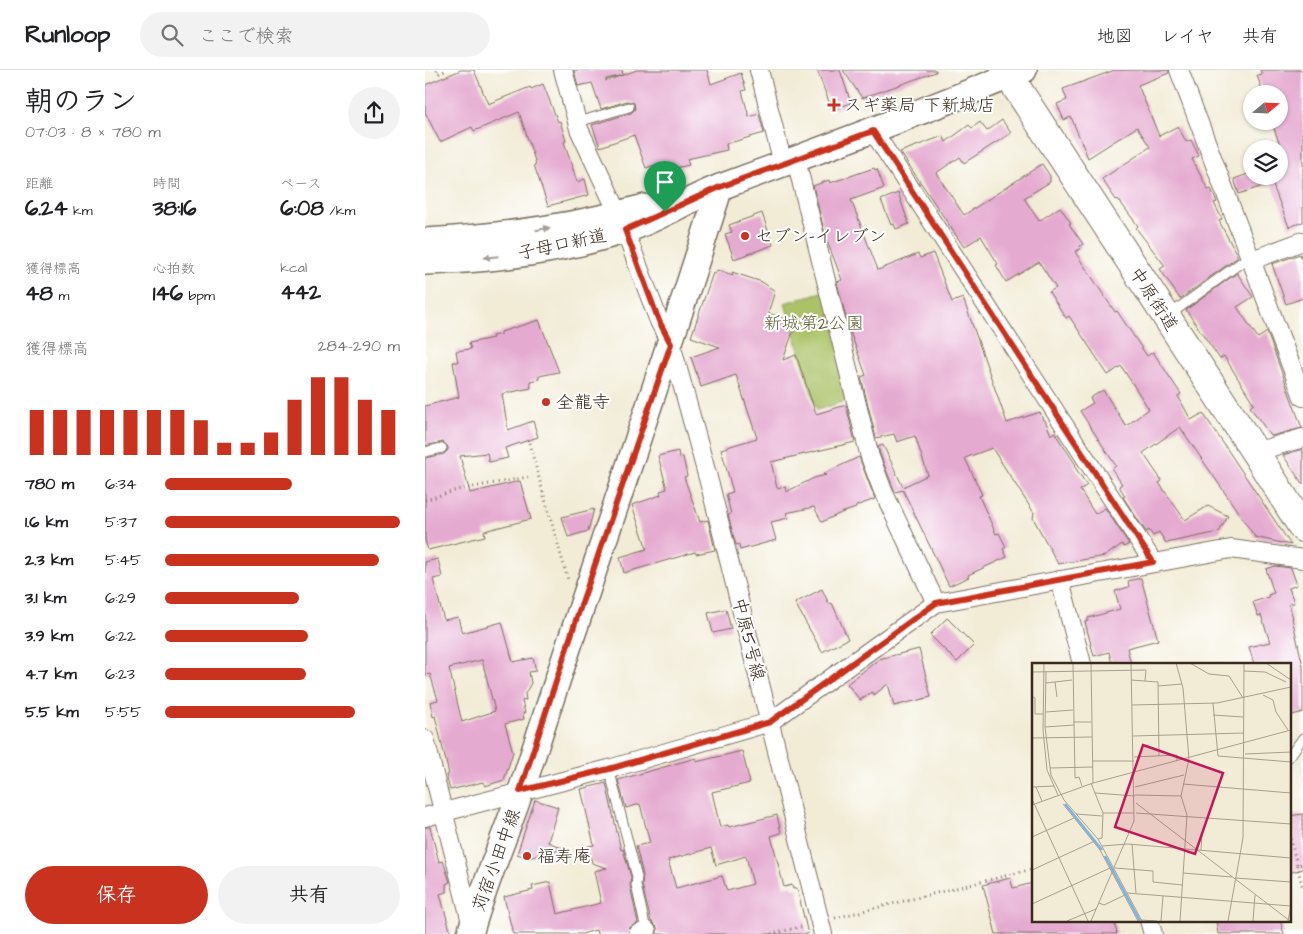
<!DOCTYPE html>
<html lang="ja">
<head>
<meta charset="utf-8">
<style>
	:root { --surface:#fff; --page:#f2f2f2; --text:#202124; --muted:#757577; --line:#e0e0e0; --accent:#c8321e }
	body { margin:0; font-family:"Architects Daughter","Klee One",sans-serif; background:var(--page); color:var(--text); height:100vh; display:flex; flex-direction:column; font-size:19px; white-space:nowrap }
	* { box-sizing:border-box; margin:0 }
	p { font-size:16px; color:var(--muted) }
	.icon { flex:none; width:28px; height:28px; fill:none; stroke:currentColor; stroke-width:2; stroke-linecap:round; stroke-linejoin:round }
	.map { position:relative; flex:1; overflow:hidden }
	.side { display:flex; flex-direction:column; background:var(--surface); width:425px }
	.side>* { flex:none }
	.needle { width:32px; rotate:71deg }
	.controls { position:absolute; left:818px; top:15px; display:grid; gap:10px }
	.controls a { display:grid; place-items:center; width:45px; height:45px; border-radius:50%; background:var(--surface); box-shadow:0 1px 4px #0004; font-size:25px }
	.pin { position:absolute; display:grid; place-items:center; width:42px; height:42px; color:#fff; margin:-51px -21px; border-radius:50% 50% 50% 0; rotate:-45deg; box-shadow:0 0 5px #0007 }
	.pin .icon { rotate:45deg }
	.round { display:grid; place-items:center; flex:none; width:52px; height:52px; border-radius:26px; background:var(--page) }
	.summary { display:flex; align-items:center; justify-content:space-between; height:85px; padding:0 25px }
	h1 { font-size:28px; font-weight:700; line-height:38px }
	.stats { display:grid; grid-template-columns:repeat(3,1fr); gap:8px; height:85px; padding:5px 25px }
	.stats div { display:grid; align-content:center }
	.stats b { font-size:21px; font-weight:700 }
	.stats small { font-size:14px; font-weight:400 }
	.stats p { font-size:14px }
	.chart { height:140px; padding:10px 25px }
	.chart p { display:flex; justify-content:space-between }
	.chart svg { width:100%; height:90px; margin-top:5px; stroke:var(--accent); stroke-width:6 }
	.button { display:flex; gap:10px; margin-top:auto; padding:10px 25px }
	.button a { flex:1; height:58px; border-radius:30px; background:var(--accent); color:#fff; font-size:20px; font-weight:700; line-height:58px; text-align:center }
	.button a+a { background:var(--page); color:var(--text) }
	ul { padding:0 25px; list-style:none; font-size:16px }
	li { display:grid; grid-template-columns:80px 60px 1fr; align-items:center; height:38px }
	li i { height:12px; border-radius:6px; background:var(--accent) }
	header { display:flex; align-items:center; gap:30px; box-sizing:border-box; height:70px; padding:0 25px; background:var(--surface); border-bottom:1px solid var(--line) }
	header strong { font-size:24px }
	nav { display:flex; gap:28px; margin-inline-start:auto; font-size:18px }
	.search { width:350px; height:45px; background:var(--page); display:flex; align-items:center; gap:12px; box-sizing:border-box; padding:0 18px; border-radius:28px; color:var(--muted); font-size:19px }
	main { display:flex; flex:1; min-height:0 }
	.map>svg:first-child { display:block }
</style>
</head>
<body>
<header>
<strong>Runloop</strong>
<div class="search"><svg class="icon" aria-label="search" viewBox="0 0 24 24"><circle cx="10" cy="10" r="6"/><path d="M15 15l6 6"/></svg>ここで検索</div>
<nav><a>地図</a><a>レイヤ</a><a>共有</a></nav>
</header>
<main>
<section class="side">
<div class="summary"><div><h1>朝のラン</h1><p>07:03 · 8 × 780 m</p></div><a class="round"><svg class="icon" aria-label="share" viewBox="0 0 24 24"><path d="M12 15V3M7 8l5-5 5 5M5 13v7h14v-7"/></svg></a></div>
<div class="stats">
<div><p>距離</p><b>6.24<small> km</small></b></div>
<div><p>時間</p><b>38:16</b></div>
<div><p>ペース</p><b>6:08<small> /km</small></b></div>
</div>
<div class="stats">
<div><p>獲得標高</p><b>48<small> m</small></b></div>
<div><p>心拍数</p><b>146<small> bpm</small></b></div>
<div><p>kcal</p><b>442</b></div>
</div>
<div class="chart"><p><span>獲得標高</span>284–290 m</p>
<svg viewBox="0 0 160 44" preserveAspectRatio="none"><path d="M5 44V22M15 44V22M25 44V22M35 44V22M45 44V22M55 44V22M65 44V22M75 44V27M85 44V38M95 44V38M105 44V33M115 44V17M125 44V6M135 44V6M145 44V17M155 44V22"/></svg>
</div>
<ul>
<li><b>780 m</b>6:34<i style="width:54%"></i></li>
<li><b>1.6 km</b>5:37<i style="width:100%"></i></li>
<li><b>2.3 km</b>5:45<i style="width:91%"></i></li>
<li><b>3.1 km</b>6:29<i style="width:57%"></i></li>
<li><b>3.9 km</b>6:22<i style="width:61%"></i></li>
<li><b>4.7 km</b>6:23<i style="width:60%"></i></li>
<li><b>5.5 km</b>5:55<i style="width:81%"></i></li>
</ul>
<div class="button"><a>保存</a><a>共有</a></div>
</section>
<div class="map">
<svg width="878" height="864" viewBox="0 0 878 864">
	<rect width="100%" height="100%" fill="#fff"/>
	<filter id="ink" filterUnits="userSpaceOnUse"><feTurbulence type="fractalNoise" baseFrequency=".02" numOctaves="2"/><feDisplacementMap in="SourceGraphic" scale="10" xChannelSelector="R" yChannelSelector="G"/><feConvolveMatrix kernelMatrix="1 2 1 2 8 2 1 2 1" color-interpolation-filters="sRGB"/></filter>
	<filter id="wash" filterUnits="userSpaceOnUse"><feTurbulence type="fractalNoise" baseFrequency=".0096" numOctaves="4" result="noise"/><feDisplacementMap in="SourceGraphic" scale="20" xChannelSelector="R" yChannelSelector="G"/><feGaussianBlur stdDeviation="1.12" result="paint"/><feColorMatrix in="noise" values="0 0 0 0 0 0 0 0 0 0 0 0 0 0 0 0 0 1.4 0 .05"/><feComposite in="paint" operator="in"/></filter>
	<g filter="url(#wash)">
		<rect width="100%" height="100%" fill="#f2ecd7"/>
		<path fill="#abc267" stroke="#737642" d="M403 220 430 328 392 340 360 233Z"/>
		<g id="blocks">
			<g fill="#e5aad0" fill-rule="evenodd">
				<path d="M36 0H49L63 34 105 17 106 19 118 14 133 52 135 51 141 71 139 72 152 112 160 109 164 125 123 136 109 95 111 94 94 42 49 61 47 57 15 72 0 42V15Z"/>
				<path d="M149 0H197L198 5 181 9V11L212 0H282L286 14 316 3 321 20 317 21 324 47 334 44 339 63 301 74 302 80 262 89 264 95 241 100 240 96 231 99 230 95 221 98 209 65 175 77 167 55 206 43 210 39 209 33 202 31 176 39 167 13 153 16Z"/>
				<path d="M392 0H415L426 33 407 40Z"/>
				<path d="M418 0H511V2L437 28Z"/>
				<path d="M690 0H744V3L713 15 734 66 753 56 761 72 766 70 774 86 767 89 783 120 786 119 792 132 789 133 797 149 794 151 813 187 755 229 735 199 740 196 711 158 713 156 693 129 691 130 677 109 725 77 712 57 663 88 646 47 639 50 632 34 642 30 638 19Z"/>
				<path d="M835 0H878V152L864 157 847 113 814 124 809 109 826 103V106H854V72L846 51H854V24H838L832 5 837 4Z"/>
				<path d="M577 50 586 63 539 93 535 87 511 103 539 145 617 94 625 106V112L599 128 614 151 635 137 646 153 644 154 658 174 655 176 656 178 650 182 690 242 692 241 722 286 728 282 756 324 753 326 766 350 778 343 866 475 830 467 755 357 718 383 737 411 734 413 760 450 783 436 803 446 794 462 741 473 734 462 728 466 724 460 721 462 698 427 700 426 694 416 697 414 687 399 691 396 655 341 668 333 665 328 678 320 701 356 724 339 696 296 683 305 644 246 641 248 624 222 631 218 614 192 581 212 571 195 573 194 556 166 539 177 475 82 518 66 521 72 544 55 547 58 555 52 562 61Z"/>
				<path d="M449 98 450 100 452 99 459 118 426 130 453 200 493 184 495 188 508 183 527 232 538 228 582 353 615 342 618 350H620L626 365 629 362 651 395 649 396 662 415 655 420 670 444 680 438 704 474 699 477 697 474 680 486 633 494 608 448 609 443 567 378 540 388 557 425 554 426 571 464 574 463 581 477 578 479 582 487 543 505 544 507 524 516 478 420 470 422 455 384 453 377 458 375 478 417 503 405 490 366 472 372 469 364 451 368 436 307 441 305 423 256 412 212 417 210 401 168 388 116 404 110 405 113Z"/>
				<path d="M473 123 484 154 471 159 469 154 466 155 456 130Z"/>
				<path d="M337 143 348 175 309 189 300 164 307 162 304 155Z"/>
				<path d="M875 184 878 193V228L861 234 847 194Z"/>
				<path d="M292 200 308 205 307 202 337 212 350 221 343 243 368 252 367 255 370 256 358 290 371 285 391 344 421 335 430 372 346 392 352 418 360 416 361 422 389 408 401 405 398 404 434 387 450 429 431 436V438L416 443 397 452 389 437 361 443 363 448 346 452 351 470 315 480 314 474 311 475 303 445 306 444 301 424 308 422 296 379 332 368 311 305 276 317 266 287 295 277 266 267 288 203 290 204Z"/>
				<path d="M812 203 828 227 812 237 833 268 842 262 877 358 846 366 825 337 829 334 799 286 795 289 761 240Z"/>
				<path d="M114 250 134 302 114 306V309L105 311 106 318 77 324 83 360 108 351 113 367 80 378 83 388 64 392 62 383 35 386 45 423 95 411 106 449 59 461 60 466 3 480 0 470V388L19 384 23 380V377L18 372 0 376V336L34 327 28 292H33L31 281 46 279 44 273 68 268 67 266 76 264V262Z"/>
				<path d="M878 379V415L858 385Z"/>
				<path d="M253 381 254 388 258 387 262 406 259 407 275 452 283 450 290 480 271 484 270 482 199 503 195 487 222 479 207 435 236 425 235 421 242 419 233 386Z"/>
				<path d="M169 439 163 461 143 467 137 447Z"/>
				<path d="M13 489 17 507 8 509 19 550 33 547 37 563 77 552 88 592 108 588 111 601 104 602 106 613 100 624 101 630 97 631 100 643H98L99 649 80 654 88 682 79 710 60 716 58 712 25 720 21 705 24 704 10 646 8 647 5 632 13 630 5 604 0 605V492ZM57 590 70 641 37 652 24 598Z"/>
				<path d="M850 496 866 498 872 515 864 518 869 533 864 534 868 548H867L878 596V642L864 646V594H829L824 577 845 572 836 545 833 546 828 532 844 527 843 525 849 523 841 499Z"/>
				<path d="M716 508 733 570 702 578 706 594H687L684 582 669 586 660 552 663 551V548L695 539 690 521 704 517 703 511Z"/>
				<path d="M397 519 404 534 407 533 423 569 397 582 370 533Z"/>
				<path d="M301 539 306 559 288 563 283 543Z"/>
				<path d="M522 548 549 575 532 592 505 565Z"/>
				<path d="M494 579 506 627 469 636 463 614 449 625 447 622 435 630 422 614 454 589Z"/>
				<path d="M317 681 325 713 287 722 295 757 303 755 304 757 352 745 356 763 346 766 359 817 367 815 368 819 372 818 383 864H232V857L226 851 217 815 218 805 211 776 225 773 215 734 201 738 193 710 271 688V692ZM286 778 291 795 321 786 328 814 302 821 297 806 251 818 243 790Z"/>
				<path d="M181 713 196 780 198 779 206 807 205 816 213 853 205 857 203 864H172L171 860 157 864H88L79 827 108 820 107 816 125 812 132 844 176 833 169 801 182 798 167 793 163 776 169 775 156 719Z"/>
				<path d="M110 730 133 737 123 772 137 778 104 788 92 784Z"/>
				<path d="M878 744V799L864 803V746Z"/>
				<path d="M0 757H5L14 792 18 791 25 812 21 814V822L15 824 26 864H0Z"/>
				<path d="M585 808 588 818 608 813V850H689L692 864H571L558 815Z"/>
				<path d="M791 850H855L859 864H793Z"/>
			</g>
		</g>
	</g>
	<g filter="url(#ink)">
		<use href="#blocks" fill-opacity="0" stroke="#7b6e5f" stroke-width="1"/>
		<g fill="none" stroke-linecap="round" stroke-linejoin="round">
			<g stroke="#7b6e5f" stroke-width="11">
				<g id="lane">
					<path d="M153 52 204 37"/>
					<path d="M744 245 825 186"/>
					<path d="M0 382 17 378"/>
					<path d="M864 687 878 668"/>
					<path d="M184 699 212 807 211 815 222 864"/>
				</g>
			</g>
			<g stroke="#7b6e5f" stroke-width="20">
				<g id="street">
					<path d="M138 0 154 59 194 145"/>
					<path d="M334 0 358 94"/>
					<path d="M754 0 878 327"/>
					<path d="M448 61 728 492"/>
					<path d="M371 90 445 387 458 421 511 533"/>
					<path d="M200 161 234 251 246 274 286 419 398 864"/>
					<path d="M827 190 878 171"/>
					<path d="M830 382 878 368"/>
					<path d="M635 510 657 594"/>
					<path d="M0 669 47 856"/>
					<path d="M0 747 184 699 345 652 511 533 806 479 878 489"/>
					<path d="M724 850 728 864"/>
					<path d="M213 864 222 861"/>
				</g>
			</g>
			<g stroke="#7b6e5f" stroke-width="28">
				<g id="secondary">
					<path d="M0 171C74 167 148 157 220 137"/>
					<path d="M0 192C66 190 135 182 198 161 233 150 264 128 298 116 399 79 500 41 599 0"/>
					<path d="M45 864C61 808 85 755 103 700 166 505 234 312 295 117"/>
				</g>
			</g>
			<g stroke="#7b6e5f" stroke-width="30">
				<path id="primary" d="M580 0 830 382 878 458"/>
			</g>
			<g stroke="#7b6e5f" stroke-width="3" stroke-dasharray="1 4" stroke-linecap="butt">
				<path d="M12 0 13 4 22 0"/>
				<path d="M104 373 143 510"/>
				<path d="M0 430 32 420 103 407"/>
				<path d="M864 764 872 795 878 794"/>
				<path d="M872 795 878 819"/>
				<path d="M410 848 608 799"/>
				<path d="M346 864 379 856"/>
			</g>
			<use href="#lane" stroke="#fff" stroke-width="9"/>
			<use href="#street" stroke="#fff" stroke-width="18"/>
			<use href="#secondary" stroke="#fff" stroke-width="25"/>
			<use href="#primary" stroke="#fff" stroke-width="28"/>
		</g>
		<defs><path id="oneway-solid" d="M-6-.8H1V-3.2L6.5 0L1 3.2V.8H-6Z" transform="scale(1.25)"/></defs>
		<g fill="#a79f9a">
			<use href="#oneway-solid" transform="translate(118 159) rotate(-10)"/>
			<use href="#oneway-solid" transform="translate(66 187) rotate(174)"/>
		</g>
	</g>
	<g fill="none" stroke-linecap="round" stroke-linejoin="round" filter="url(#ink)">
		<g stroke="#fff" stroke-width="10">
			<path id="route" d="M448 61 728 492 511 533 345 652 184 699 95 721 153 544 246 274 234 251 200 160 295 117Z"/>
		</g>
		<use href="#route" stroke="#c8321e" stroke-width="6"/>
	</g>
	<g fill="#c8321e" stroke="#fff" stroke-width="2">
		<path d="M406.5 27.5h5v5h5v5h-5v5h-5v-5h-5v-5h5z"/>
		<circle cx="320" cy="166" r="5"/>
		<circle cx="121" cy="332" r="5"/>
		<circle cx="102" cy="786" r="5"/>
	</g>
	<g text-anchor="middle" stroke-width="4" stroke-linejoin="round" paint-order="stroke">
		<g font-size="18" fill="#3b2a1e" stroke="#fff" text-anchor="start">
			<text x="419" y="41">スギ薬局 下新城店</text>
			<text x="330" y="172">セブン-イレブン</text>
			<text x="131" y="338">全龍寺</text>
			<text x="112" y="792">福寿庵</text>
		</g>
		<g font-size="18" fill="#3b2a1e" stroke="#fff">
			<text transform="translate(137 174) rotate(-12)" y="6">子母口新道</text>
			<text transform="translate(729 229) rotate(57)" y="6">中原街道</text>
			<text transform="translate(324 569) rotate(76)" y="6">中原5号線</text>
			<text transform="translate(71 790) rotate(-70)" y="6">苅宿小田中線</text>
		</g>
		<g font-size="18" fill="#625f38" stroke="#fff">
			<text x="389" y="259">新城第2公園</text>
		</g>
	</g>
	<g transform="translate(607 593)">
		<rect width="259" height="259" fill="#f2ecd7"/>
		<path fill="none" stroke="#75b6e9" stroke-width="2.5" d="M33 141 70 187M73 193 108 258"/>
		<path fill="none" stroke="#a99e8d" stroke-width="1" d="M12 0 11 67 15 107 26 132M41 0 43 115 47 114 50 123M59 0 61 120M144 0 151 25 157 96 149 133 155 152 148 258M158 0 177 11 197 13 211 35M234 0 259 17M212 8 233 9 254 19M0 9 114 7 113 18M14 9 13 64 19 112 32 137 66 176 110 258M99 17 126 19 127 93M23 19 25 34M14 20 40 17M126 23 150 21M231 32 241 37 244 49 256 67M0 33 3 35V51H11M181 40 186 93 259 99M100 42 185 40 259 24M14 49 41 47M181 52 211 54M41 59H59M13 64 42 62M101 73 212 70M0 75 60 74M213 91 259 89M102 94 145 92V98M60 98H102M18 105 61 104M59 120 71 150 70 175 66 176M151 121 259 130M0 124 22 123M4 124 10 138M103 124 152 112M63 130 103 133M103 132 149 133M0 136 56 258M104 140 258 258M31 141 68 187 106 258M0 142 61 120 259 67M71 150H102M104 150 259 161M44 151 70 153M0 174 42 155M100 181 104 230M70 183 96 181 259 195M169 187 170 170M83 205 121 208V219L150 222M0 207 63 178M151 210 200 214M203 215 259 219M95 230 259 243M67 240 72 242 93 232M0 241 78 205M109 257 125 258M35 258 64 246M59 258 102 158 99 0M129 258 131 233M196 258 211 175 212 0M221 258 223 232M256 258 259 242"/>
		<path fill="#c2185b" fill-opacity="0.15" stroke="#c2185b" stroke-width="2.5" d="M111 82 191 110 163 191 83 164Z"/>
		<rect width="259" height="259" fill="none" stroke="#3b2a1e" stroke-width="2.5"/>
	</g>
</svg>
<div class="controls">
<a><svg class="needle" viewBox="-14 -14 28 28"><path d="M0-13l5 13h-10z" fill="#e53935"/><path d="M0 13l5-13h-10z" fill="#757577"/></svg></a>
<a><svg class="icon" aria-label="layers" viewBox="0 0 24 24"><path d="M12 4l9 5-9 5-9-5zM3 14l9 5 9-5"/></svg></a>
</div>
<div class="pin" style="left:240px;top:142px;background:#1e9e55"><svg class="icon" aria-label="arrive" viewBox="0 0 24 24"><path d="M6 21V4h12l-3 4 3 4H6"/></svg></div>
</div>
</main>
</body>
</html>
